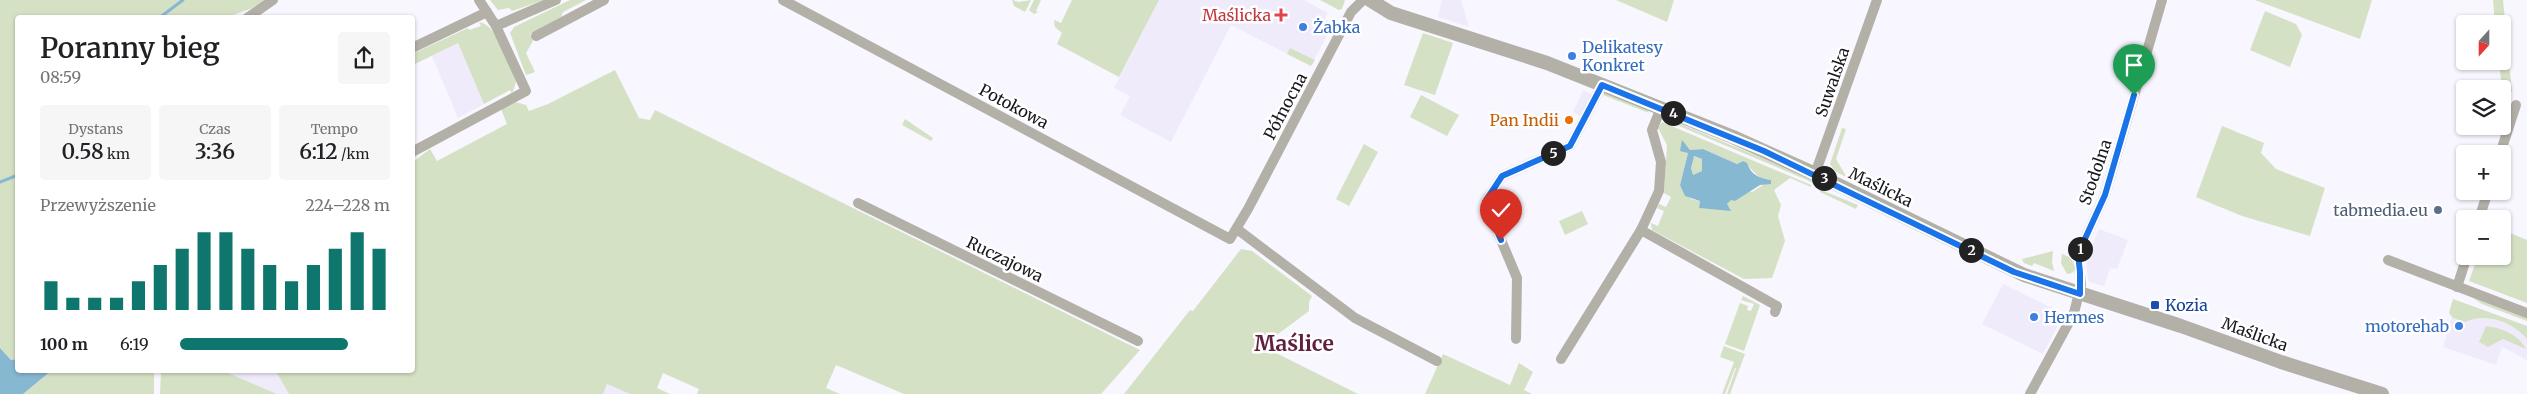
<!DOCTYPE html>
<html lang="pl">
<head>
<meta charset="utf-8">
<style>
	:root { --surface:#fff; --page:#f6f6f6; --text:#202124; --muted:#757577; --accent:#0f766e }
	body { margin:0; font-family:Merriweather,serif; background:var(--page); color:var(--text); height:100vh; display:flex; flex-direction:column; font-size:19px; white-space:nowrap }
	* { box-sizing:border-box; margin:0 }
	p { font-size:16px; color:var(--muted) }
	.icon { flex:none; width:28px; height:28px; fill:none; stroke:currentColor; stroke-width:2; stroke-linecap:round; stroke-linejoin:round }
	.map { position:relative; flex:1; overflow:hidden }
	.details { position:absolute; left:15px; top:15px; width:400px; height:358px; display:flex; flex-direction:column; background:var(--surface); border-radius:5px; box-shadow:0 1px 4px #0004 }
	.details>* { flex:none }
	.needle { width:32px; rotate:201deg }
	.fabs { position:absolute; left:2456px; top:15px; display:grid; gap:10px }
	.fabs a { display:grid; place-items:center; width:55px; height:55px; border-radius:5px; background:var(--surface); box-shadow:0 1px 4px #0004; font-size:25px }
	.pin { position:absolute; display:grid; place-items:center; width:42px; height:42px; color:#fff; margin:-51px -21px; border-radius:50% 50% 50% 0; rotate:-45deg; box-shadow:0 0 5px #0007 }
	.pin .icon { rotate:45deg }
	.km { position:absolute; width:25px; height:25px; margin:-12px; border-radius:50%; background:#222; color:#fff; font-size:14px; line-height:25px; text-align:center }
	.round { display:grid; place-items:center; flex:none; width:52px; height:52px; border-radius:5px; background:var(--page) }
	.overview { display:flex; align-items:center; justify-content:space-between; height:85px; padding:0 25px }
	h1 { font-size:28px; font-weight:600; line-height:38px }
	.metrics { display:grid; grid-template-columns:repeat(3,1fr); gap:8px; height:85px; padding:5px 25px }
	.metrics div { display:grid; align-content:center; border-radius:5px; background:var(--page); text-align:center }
	.metrics b { font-size:21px; font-weight:600 }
	.metrics small { font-size:14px; font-weight:400 }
	.metrics p { font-size:14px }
	.chart { height:140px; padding:10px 25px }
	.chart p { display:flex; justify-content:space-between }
	.chart svg { width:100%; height:90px; margin-top:5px; stroke:var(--accent); stroke-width:6 }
	ul { padding:0 25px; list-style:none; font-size:16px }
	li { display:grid; grid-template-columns:80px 60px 1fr; align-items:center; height:38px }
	li i { height:12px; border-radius:6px; background:var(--accent) }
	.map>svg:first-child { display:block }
</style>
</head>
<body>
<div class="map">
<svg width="2527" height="394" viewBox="0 0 2527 394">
	<rect width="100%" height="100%" fill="#f8f6fe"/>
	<g fill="#f0ebfb">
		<path d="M1159 0H1304L1328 13 1324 20 1333 24 1311 66 1231 25 1171 142 1120 115 1130 96 1114 88Z"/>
		<path d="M1442 0H1461L1469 27 1438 17Z"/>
		<path d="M458 43 484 104 458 118 432 56Z"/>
		<path d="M1583 90 1593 95 1581 116 1573 112Z"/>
		<path d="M2099 229 2128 240 2117 269 2110 268 2104 286 2089 282 2087 272 2086 258Z"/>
		<path d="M2003 284 2064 314 2043 354 1982 324Z"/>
		<path d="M2456 302 2527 328V360L2502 347 2496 365 2443 347Z"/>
		<path d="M221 370H275L289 394H277Z"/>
		<path d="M607 384 630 394H603Z"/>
	</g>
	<g fill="#d5e1c4" fill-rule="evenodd">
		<path d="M0 0H264L250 9 227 17 18 18V297L15 298 18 310 17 359 11 360 0 348Z"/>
		<path d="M490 0H544L512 11 509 8 498 10Z"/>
		<path d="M570 0H586L563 12 561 17 530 34 533 41 526 53 535 72 526 75 510 33 514 27Z"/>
		<path d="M1012 0 1019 2 1031 0 1025 12 1014 6Z"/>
		<path d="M1034 0H1041L1036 11 1038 12 1034 14 1029 10Z"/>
		<path d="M1072 0H1159L1119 77 1057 44 1062 33 1055 27 1054 20 1061 23Z"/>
		<path d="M1320 0H1345L1342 9 1339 10Z"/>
		<path d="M1616 0H1674L1667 22Z"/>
		<path d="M2255 0H2372L2360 39Z"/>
		<path d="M2493 0H2503L2512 92 2502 89 2499 61H2502V24H2495Z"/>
		<path d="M2265 11 2296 24 2302 35 2290 67 2250 50Z"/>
		<path d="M479 22C498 25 510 65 516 82L512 94 510 90 484 104 458 43 413 65 412 54 468 28 469 30 481 26Z"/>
		<path d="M1423 33 1453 43 1435 95 1404 85Z"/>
		<path d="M1290 48 1315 60 1311 66 1287 54Z"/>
		<path d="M615 70 639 118 650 120 655 110 1140 350 1101 394H904L836 365 826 388 840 394H697L699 389 663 373 657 388 670 394H630L607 384 603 394H289L275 370H412L413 162 430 149 437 161 507 124 501 109 515 102 526 105 529 111 548 104Z"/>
		<path d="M1606 92 1646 109 1649 113 1603 95Z"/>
		<path d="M1421 95 1459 115 1447 136 1410 117Z"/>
		<path d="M905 119 933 138 931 141 902 125Z"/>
		<path d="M1668 119 1811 178 1814 183 1665 120Z"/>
		<path d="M1662 122 1811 185V187L1790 178 1774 190 1781 205 1778 216 1785 241 1772 278 1744 279 1652 230 1651 223 1658 226 1664 211 1657 208 1659 204 1666 207 1671 197 1664 193 1667 145 1658 128ZM1687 146 1690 150 1703 149 1737 164 1743 161 1760 178 1771 180 1752 192 1748 191 1735 201 1731 199 1727 204 1730 210 1699 208 1700 201 1691 199 1680 185 1688 153Z"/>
		<path d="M2222 126 2264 143 2261 153 2276 169 2325 188 2310 236 2242 216 2196 197Z"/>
		<path d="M1842 128 1846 129 1836 159 1846 176 1859 183 1836 172 1830 164Z"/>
		<path d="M1364 144 1378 152 1349 206 1336 199Z"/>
		<path d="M1693 156 1702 159V171L1693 175 1691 168Z"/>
		<path d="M1821 190 1858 205 1856 209 1820 192Z"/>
		<path d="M1582 211 1588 224 1565 235 1559 221Z"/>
		<path d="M2503 230 2527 240V303L2469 281 2478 256H2502Z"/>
		<path d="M1241 249 1252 251 1312 296 1309 302V311L1262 346 1358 394H1124L1190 310 1193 311Z"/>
		<path d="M2053 251 2052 262 2054 271 2034 263 2032 266 2024 263 2022 259Z"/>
		<path d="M2062 254C2071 257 2073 260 2075 269L2072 273 2067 274 2061 263Z"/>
		<path d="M1743 296 1760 305 1744 351 1725 344 1740 303 1748 306 1747 310 1751 311 1754 304 1741 300Z"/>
		<path d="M2473 298 2527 318V321L2482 304Z"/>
		<path d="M2453 299 2527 326V339C2513 322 2486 312 2465 322L2453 318 2449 313Z"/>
		<path d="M2486 326C2502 328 2518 334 2526 349L2503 339 2488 347 2479 342Z"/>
		<path d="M1724 346 1745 354 1730 394H1727L1736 368H1735L1725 394H1722L1734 362 1720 357Z"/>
		<path d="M1443 354 1510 385 1519 363 1533 372 1524 390 1532 394H1425Z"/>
		<path d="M52 370H154V394H23Z"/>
		<path d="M161 370H221L277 394H160Z"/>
	</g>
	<g fill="#86b8d2" fill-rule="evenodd">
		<path d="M1682 140 1690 150 1703 149 1737 164 1743 161 1747 163C1751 175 1759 178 1771 180V184L1760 185 1735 201 1731 200 1727 204 1731 211 1699 208 1700 201 1685 196 1680 185 1688 153 1680 151ZM1694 156 1702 159V171L1693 175 1691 168Z"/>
		<path d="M0 348 11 360 17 359 18 370H52L23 394H0Z"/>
	</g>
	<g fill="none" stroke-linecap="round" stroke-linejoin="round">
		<g stroke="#86b8d2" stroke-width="3">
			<path d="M159 18 183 0"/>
			<path d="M0 182 18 175"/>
		</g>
		<g stroke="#b3b0a8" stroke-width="10">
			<path d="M783 0 1230 239 1248 209 1351 12 1363 0"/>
			<path d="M247 18 273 0"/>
			<path d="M496 26 556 0"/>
			<path d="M536 36 604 0"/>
			<path d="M412 48 487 12"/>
			<path d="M412 152 526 91 496 26 479 0"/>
			<path d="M2500 154 2516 105"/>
			<path d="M1815 174 1877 0"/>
			<path d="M858 203 1138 341"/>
			<path d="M2479 219 2488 191"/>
			<path d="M1237 229 1355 318 1437 361"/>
			<path d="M1641 230 1777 306 1775 312"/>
			<path d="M2388 260 2527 313"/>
			<path d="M2457 287 2467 256"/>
			<path d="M1516 339 1517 278 1485 202 1502 176 1570 146 1602 85"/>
			<path d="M1561 359 1641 230 1659 191 1661 162 1652 130 1661 108"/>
			<path d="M2030 394 2074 313 2081 285 2078 254 2105 195 2162 0"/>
		</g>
		<path stroke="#b3b0a8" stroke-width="14" d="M1370 0 1391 13 1547 63 1733 137 1822 177 2024 275 2181 326 2281 362 2382 394"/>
	</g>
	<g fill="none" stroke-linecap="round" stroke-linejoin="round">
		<g stroke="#fff" stroke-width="10">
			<path id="route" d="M1501 240 1485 202 1502 176 1570 146 1602 85 1764 151 2014 272 2080 294V272L2078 254 2105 195 2134 95"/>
		</g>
		<use href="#route" stroke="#1a73e8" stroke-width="6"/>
	</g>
	<path fill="#e0444e" stroke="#fff" stroke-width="2" d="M1278.5 7.5h5v5h5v5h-5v5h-5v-5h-5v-5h5z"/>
	<g fill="#3f7fe0" stroke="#fff" stroke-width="2">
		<circle cx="1303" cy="27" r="5"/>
		<circle cx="1572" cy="56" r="5"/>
		<circle cx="2034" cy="317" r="5"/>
		<circle cx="2459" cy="326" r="5"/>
	</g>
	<circle fill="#e8710a" stroke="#fff" stroke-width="2" cx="1569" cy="120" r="5"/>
	<circle fill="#5c6f8a" stroke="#fff" stroke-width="2" cx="2438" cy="210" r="5"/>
	<rect fill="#1a4fb4" stroke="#fff" stroke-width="2" x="2150" y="300" width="10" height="10" rx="2.5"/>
	<g text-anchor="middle" stroke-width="5" stroke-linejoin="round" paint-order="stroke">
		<g font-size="16" fill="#be3a42" stroke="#fff" text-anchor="end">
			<text x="1271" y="21">Maślicka</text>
		</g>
		<g font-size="16" fill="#366cbe" stroke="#fff" text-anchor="start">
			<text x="1313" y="33">Żabka</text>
			<text x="1582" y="53">Delikatesy<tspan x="1582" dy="18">Konkret</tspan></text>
			<text x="2044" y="323">Hermes</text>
			<text x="2449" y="332" text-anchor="end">motorehab</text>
		</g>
		<g font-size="16" fill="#19171e" stroke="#fff">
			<text transform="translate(1832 82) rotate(-71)" y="6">Suwalska</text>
			<text transform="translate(1014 106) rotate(28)" y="6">Potokowa</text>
			<text transform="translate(1285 106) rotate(-62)" y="6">Północna</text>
			<text transform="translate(2095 172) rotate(-71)" y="6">Stodolna</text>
			<text transform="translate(1881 187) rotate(26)" y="6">Maślicka</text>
			<text transform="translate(1005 259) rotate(26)" y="6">Ruczajowa</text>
			<text transform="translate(2255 334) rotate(20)" y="6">Maślicka</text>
		</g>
		<g font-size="16" fill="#c56008" stroke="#fff" text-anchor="end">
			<text x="1559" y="126">Pan Indii</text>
		</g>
		<g font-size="16" fill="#4e5e75" stroke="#fff" text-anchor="end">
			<text x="2428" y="216">tabmedia.eu</text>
		</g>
		<g font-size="16" fill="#164399" stroke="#fff" text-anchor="start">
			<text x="2165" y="311">Kozia</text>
		</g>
		<g font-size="21" font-weight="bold" fill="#601f3e" stroke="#fff">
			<text x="1294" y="351">Maślice</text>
		</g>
	</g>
</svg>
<div class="fabs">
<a><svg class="needle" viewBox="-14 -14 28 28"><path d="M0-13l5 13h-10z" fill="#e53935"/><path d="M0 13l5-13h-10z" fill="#757577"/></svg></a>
<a><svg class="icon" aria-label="layers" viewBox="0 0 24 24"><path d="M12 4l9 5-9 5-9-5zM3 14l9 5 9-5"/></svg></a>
<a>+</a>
<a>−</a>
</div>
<div class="pin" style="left:2134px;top:95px;background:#1e9e55"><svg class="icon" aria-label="arrive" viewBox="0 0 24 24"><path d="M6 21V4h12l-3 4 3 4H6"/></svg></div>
<div class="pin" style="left:1501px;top:240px;background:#d93025"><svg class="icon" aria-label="check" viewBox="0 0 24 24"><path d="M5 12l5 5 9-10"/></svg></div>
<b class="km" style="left:2080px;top:249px">1</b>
<b class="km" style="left:1971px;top:250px">2</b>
<b class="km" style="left:1824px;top:178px">3</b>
<b class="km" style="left:1673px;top:113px">4</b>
<b class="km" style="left:1553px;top:153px">5</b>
<section class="details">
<div class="overview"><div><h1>Poranny bieg</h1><p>08:59</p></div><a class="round"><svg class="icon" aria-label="share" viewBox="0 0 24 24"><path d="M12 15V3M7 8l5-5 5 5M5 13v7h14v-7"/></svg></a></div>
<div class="metrics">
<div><p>Dystans</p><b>0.58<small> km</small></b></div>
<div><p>Czas</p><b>3:36</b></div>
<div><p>Tempo</p><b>6:12<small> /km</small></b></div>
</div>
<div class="chart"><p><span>Przewyższenie</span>224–228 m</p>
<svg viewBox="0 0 160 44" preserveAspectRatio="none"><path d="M5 44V30M15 44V38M25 44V38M35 44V38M45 44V30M55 44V22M65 44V14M75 44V6M85 44V6M95 44V14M105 44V22M115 44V30M125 44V22M135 44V14M145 44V6M155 44V14"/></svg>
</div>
<ul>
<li><b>100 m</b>6:19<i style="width:80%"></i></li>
</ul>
</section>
</div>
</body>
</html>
